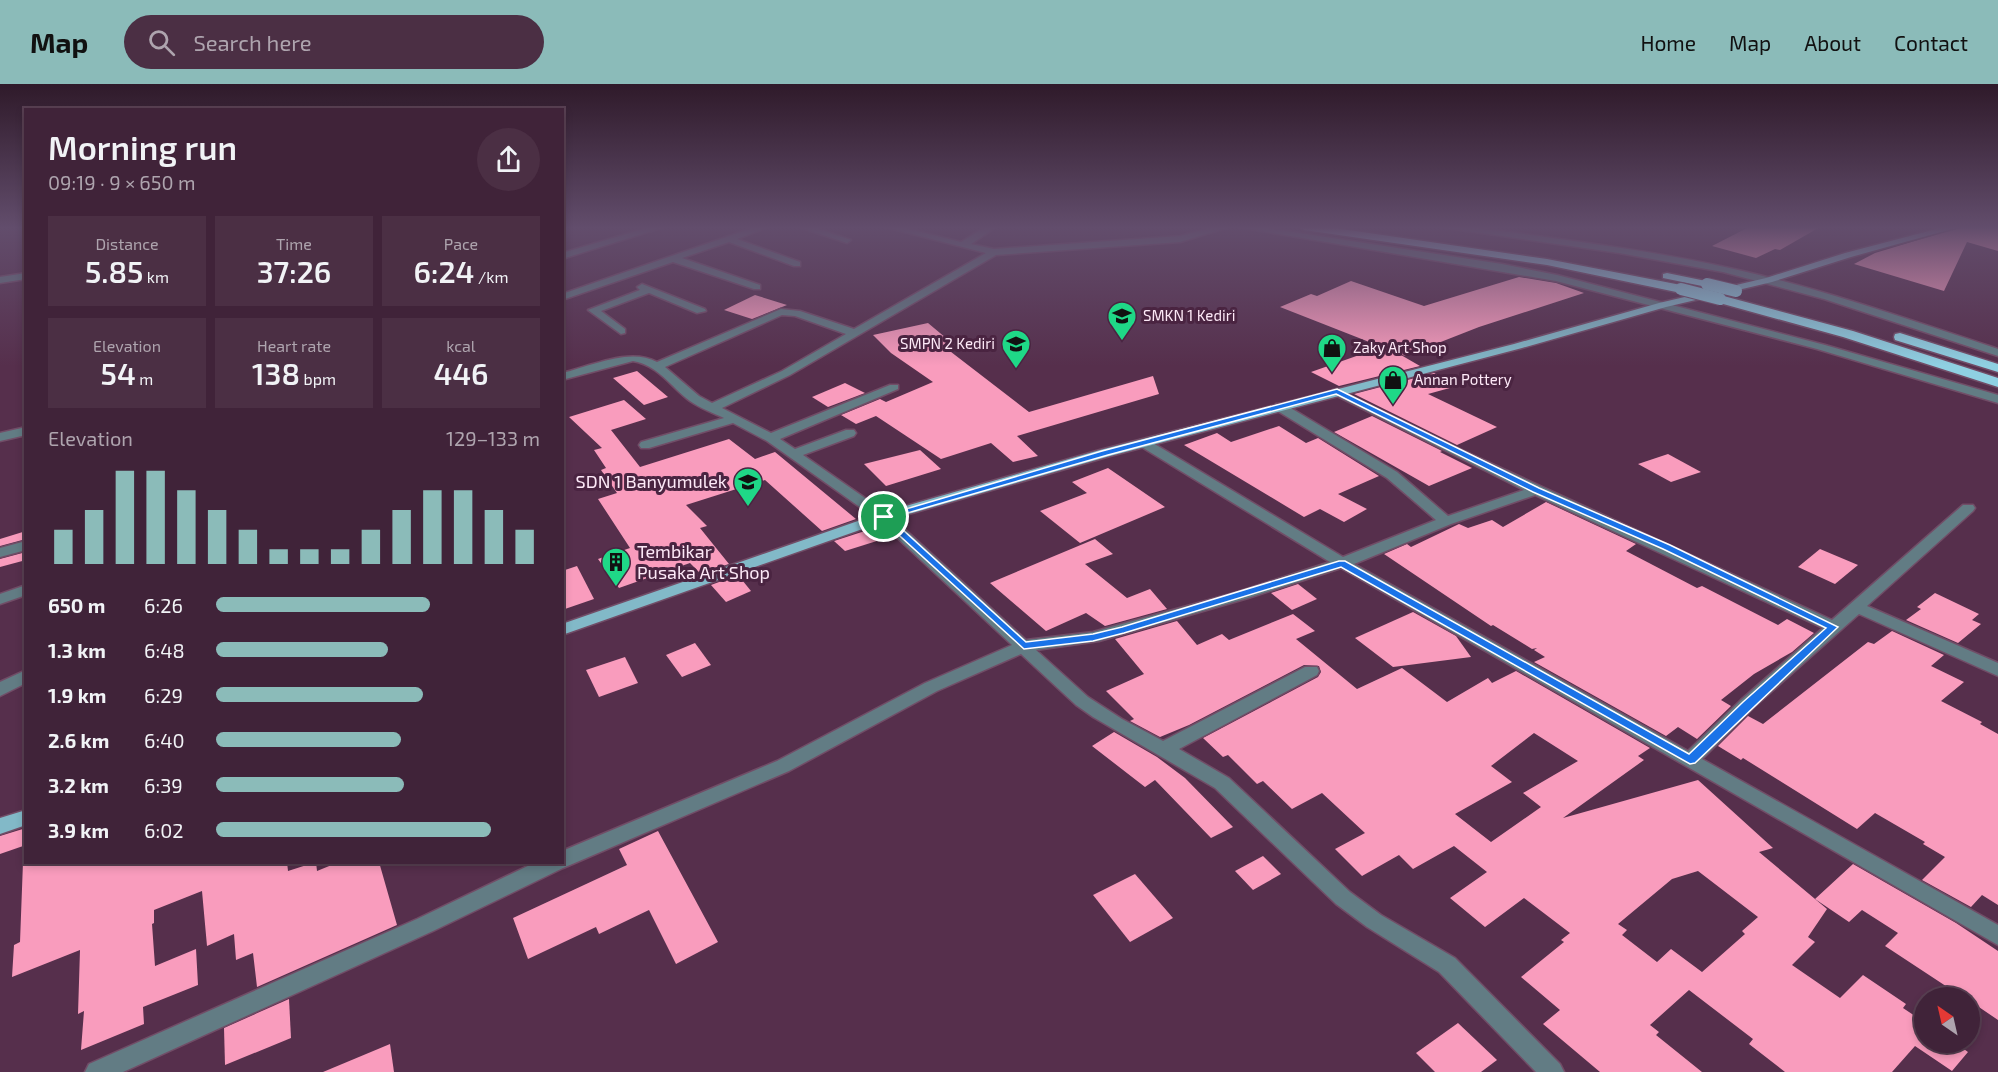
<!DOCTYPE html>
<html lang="en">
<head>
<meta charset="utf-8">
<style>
	:root { --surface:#402339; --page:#4b2f44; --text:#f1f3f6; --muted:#aea4ae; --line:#594053; --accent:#8bbbb9 }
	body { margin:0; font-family:"Exo 2",sans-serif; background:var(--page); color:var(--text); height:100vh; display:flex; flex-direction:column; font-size:22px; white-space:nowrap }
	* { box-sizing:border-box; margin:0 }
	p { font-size:20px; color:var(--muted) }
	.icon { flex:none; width:33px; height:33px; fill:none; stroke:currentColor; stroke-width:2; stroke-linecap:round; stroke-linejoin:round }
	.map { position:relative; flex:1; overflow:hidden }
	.drawer { position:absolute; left:24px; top:24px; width:540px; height:756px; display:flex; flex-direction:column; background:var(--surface); border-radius:0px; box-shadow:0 3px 9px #0003,0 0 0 2px var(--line) }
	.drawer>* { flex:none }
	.needle { width:39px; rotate:326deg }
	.fabs { position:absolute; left:1914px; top:903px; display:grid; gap:12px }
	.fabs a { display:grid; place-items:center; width:66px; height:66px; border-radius:50%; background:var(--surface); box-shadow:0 3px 9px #0003,0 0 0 2px var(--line); font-size:30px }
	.pin { position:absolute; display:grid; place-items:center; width:51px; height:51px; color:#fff; margin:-26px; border:3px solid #fff; border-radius:50%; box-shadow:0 2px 6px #0007 }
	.round { display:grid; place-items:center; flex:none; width:63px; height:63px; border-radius:32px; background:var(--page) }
	.overview { display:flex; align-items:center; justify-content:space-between; height:102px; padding:0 24px }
	h1 { font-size:33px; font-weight:600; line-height:45px }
	.stats { display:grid; grid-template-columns:repeat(3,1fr); gap:9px; height:102px; padding:6px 24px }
	.stats div { display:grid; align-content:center; border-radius:0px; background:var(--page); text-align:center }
	.stats b { font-size:30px; font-weight:600 }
	.stats small { font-size:16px; font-weight:400 }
	.stats p { font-size:16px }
	.chart { height:168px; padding:12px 24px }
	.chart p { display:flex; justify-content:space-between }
	.chart svg { width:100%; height:108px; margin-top:6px; stroke:var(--accent); stroke-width:6 }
	ul { padding:0 24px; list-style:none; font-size:20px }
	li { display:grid; grid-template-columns:96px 72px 1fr; align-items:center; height:45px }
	li i { height:15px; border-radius:8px; background:var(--accent) }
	header { display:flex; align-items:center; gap:36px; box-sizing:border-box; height:84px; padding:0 30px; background:var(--accent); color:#111 }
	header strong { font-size:28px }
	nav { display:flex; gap:33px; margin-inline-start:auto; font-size:21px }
	.search { width:420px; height:54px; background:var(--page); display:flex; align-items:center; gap:15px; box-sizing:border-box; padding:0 21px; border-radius:33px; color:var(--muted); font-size:22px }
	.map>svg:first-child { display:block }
</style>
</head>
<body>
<header>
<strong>Map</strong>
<div class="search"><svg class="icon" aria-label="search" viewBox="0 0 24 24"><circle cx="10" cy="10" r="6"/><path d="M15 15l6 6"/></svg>Search here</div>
<nav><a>Home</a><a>Map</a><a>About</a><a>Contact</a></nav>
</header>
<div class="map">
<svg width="1998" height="988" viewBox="0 0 1998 988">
	<rect width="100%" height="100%" fill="#562f4c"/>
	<g fill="#f99cbd" fill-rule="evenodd">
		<path d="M1749 143H1820L1780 166 1775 165 1756 174 1712 162Z"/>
		<path d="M1961 143H1998V167L1967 158 1944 207 1854 180 1875 169Z"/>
		<path d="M1519 193 1556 199 1584 209 1479 243 1405 272 1394 267 1420 282 1339 302 1311 288 1382 263 1280 223 1311 210 1317 212 1351 197 1424 222Z"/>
		<path d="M755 211 787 221 752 235 724 226Z"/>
		<path d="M928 239 952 259 942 261 1029 328 1153 292 1159 310 1017 352 1038 372 1013 378 991 359 941 375 876 332 856 340 841 331 880 315 886 318 933 298 891 269 873 251Z"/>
		<path d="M637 287 668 313 644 321 613 294Z"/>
		<path d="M1434 289 1457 302 1428 310 1497 343 1457 361 1354 310Z"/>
		<path d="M845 299 865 309 828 323 812 313Z"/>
		<path d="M624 316 646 335 611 346 640 383 729 355 755 375 775 368 856 435 822 447 765 396 686 421 707 442 700 444 729 480 700 489 690 479 619 504 598 475 630 464 598 415 617 409 601 386 606 384 594 366 602 364 569 333Z"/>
		<path d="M1372 332 1442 367 1440 368 1472 384 1429 402 1334 348Z"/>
		<path d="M1279 342 1306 359 1318 354 1379 392 1338 410 1367 425 1344 438 1320 425 1304 433 1184 361 1217 349 1231 358Z"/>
		<path d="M920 366 941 385 886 402 864 380Z"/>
		<path d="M1668 370 1701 388 1671 398 1638 380Z"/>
		<path d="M1108 384 1165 423 1080 459 1040 427 1087 409 1072 398Z"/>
		<path d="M1546 418 1636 460 1626 467 1697 504 1702 502 1778 541 1787 535 1814 549 1792 568 1754 590 1721 616 1731 622 1697 655 1678 643 1666 652 1534 578 1545 573 1534 566 1537 564 1532 565 1493 541 1491 542 1384 470 1407 460 1411 463 1459 440 1468 444 1492 436 1503 443Z"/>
		<path d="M868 446 880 456 845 467 834 457Z"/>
		<path d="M26 447V455L0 462V455Z"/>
		<path d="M1095 455 1113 470 1085 480 1127 514 1150 505 1167 525 1105 542 1086 529 1046 547 990 499Z"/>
		<path d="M1820 465 1858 481 1835 500 1798 483Z"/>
		<path d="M26 468V476L0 483V475Z"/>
		<path d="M577 482 594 515 562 526V487Z"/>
		<path d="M738 491 751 507 726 518 711 501Z"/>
		<path d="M1298 500 1317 515 1292 526 1271 509Z"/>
		<path d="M1935 509 1979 530 1972 536 1981 540 1958 559 1906 536 1921 525 1917 523Z"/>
		<path d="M1413 528 1456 552 1471 573 1393 583 1355 554Z"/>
		<path d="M1293 530 1315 547 1296 555 1357 605 1402 584 1447 618 1488 594 1492 599 1516 587 1650 664 1638 672 1644 676 1563 734 1698 696 1773 764 1759 768 1827 825 1808 853 1815 858 1792 881 1840 914 1863 891 1906 920 1903 924 1924 938V958H1954L1968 968 1952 987 1915 962 1892 988H1785L1749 960 1753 955 1689 906 1650 941 1659 948 1656 951 1702 988H1600L1543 940 1560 926 1521 893 1564 858 1561 856 1570 849 1524 814 1485 843 1450 814 1487 788 1454 762 1413 785 1399 771 1362 792 1335 765 1365 749 1322 709 1292 725 1263 697 1257 700 1228 671 1223 673 1203 654 1318 593 1321 588 1319 582 1304 581 1189 641 1160 653 1130 637 1134 635 1106 607 1144 590 1115 555 1177 537 1197 561 1222 550 1229 556ZM1534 649 1578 677 1523 709 1541 723 1491 758 1455 730 1512 698 1491 682ZM1698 787 1758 833 1742 847 1745 850 1702 888 1671 865 1657 878 1622 851 1627 846 1618 840 1672 795Z"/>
		<path d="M1892 547 1944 571 1931 582 1964 598 1941 617 1982 638 1980 640 1998 650V821L1982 811 1971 823 1922 796 1945 773 1923 760 1925 758 1875 729 1857 745 1743 674 1741 676 1718 662 1748 632 1763 640 1868 558 1874 560Z"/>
		<path d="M695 559 711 581 682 593 666 571Z"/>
		<path d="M625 573 638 599 599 613 586 586Z"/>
		<path d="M1114 648 1157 673 1185 694 1233 743 1211 754 1155 696 1145 703 1092 662Z"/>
		<path d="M26 744V761L0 770V752Z"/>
		<path d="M658 747 718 858 676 880 649 826 599 850 596 843 528 875 513 834 627 781 619 765Z"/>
		<path d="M1263 772 1281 790 1253 806 1235 787Z"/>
		<path d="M23 778H287L288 787 316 778 317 787 339 778H379L397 841 257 903 253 869 236 876 234 850 207 862 202 807 154 826V839L152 840 155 882 196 865 198 901 143 923 144 940 81 966 84 927 78 930 80 866 12 893 14 861 20 858Z"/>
		<path d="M1853 780 1956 839 1998 867V936L1970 917V914H1964L1885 862 1898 849 1862 826 1849 838 1815 815Z"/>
		<path d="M1135 790 1173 834 1130 858 1093 811Z"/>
		<path d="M289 915 291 954 225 981 224 944Z"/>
		<path d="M1458 939 1497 976 1481 988H1435L1416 969Z"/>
		<path d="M390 960 394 988H323Z"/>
	</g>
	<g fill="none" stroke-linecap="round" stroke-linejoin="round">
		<g stroke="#714d67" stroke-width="3">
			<g id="minor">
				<path d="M650 143H664L562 175V169Z"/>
				<path d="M755 143H768L737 155 800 178V182H794L729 158 682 174 760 201V205H754L673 178 562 216V210Z"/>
				<path d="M799 143H813L851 156 847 159Z"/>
				<path d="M885 143H901L961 158 985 143H996L971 160 994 165 1180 152 1214 143H1229L1180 158 996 171 790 291 722 324 771 349 890 301H898V305L780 355 795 365 846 346H854L856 349 854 352 803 371 888 430 1026 556 1093 548 1238 508 1330 478 1140 362 1138 359 1140 356H1148L1343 473 1436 436 1387 394 1276 326V320H1284L1397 388 1448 432 1524 406 1333 310V306L1337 305 1464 367 1832 536 1963 421H1973L1975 424 1973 427 1867 522 1998 579V592L1859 530 1753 624 1702 675 1998 841V861L1341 484 1248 514 1099 557 1036 566 1088 613 1122 635 1163 657 1305 583H1317L1319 587 1317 591 1179 665 1229 694 1350 808 1381 831 1455 874 1560 980 1564 988H1536L1439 888 1367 843 1336 820 1215 704 1093 633 1076 621 1021 570 937 607 789 687 563 784 433 847 123 988H85L89 980 417 835 536 778H562V767L777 677 925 599 1012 561 878 436 767 357 733 339 649 364H641L639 361 641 358 724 334C713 329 700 324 690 317 671 303 658 281 633 277L562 296V289C591 282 630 263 657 278L781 225 800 227 854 245 986 169ZM782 231 795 232 846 250 782 287 712 319 699 312 665 283ZM1535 411 1823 544 1741 616 1688 667 1354 480 1451 440Z"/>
				<path d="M1238 143H1261L1502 180 1557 191 1825 261 1998 311V319L1817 265 1556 197Z"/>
				<path d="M1440 143C1482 143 1524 150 1567 156 1631 165 1696 175 1759 191 1840 211 1919 239 1998 265V272L1824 215 1723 188 1619 169Z"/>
				<path d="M26 189V195L0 199V193Z"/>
				<path d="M642 200 705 225 706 227 697 229 649 209 601 227 625 245V249L621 250 588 226 640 206 637 203Z"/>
				<path d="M26 343V351L0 357V349Z"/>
				<path d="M26 457V466L0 473V464Z"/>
				<path d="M26 501V511L0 520V510Z"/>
				<path d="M26 586V599L0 612V598Z"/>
			</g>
		</g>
		<g stroke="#714d67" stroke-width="3">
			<g id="major">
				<path d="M1944 143H1959L1851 173 1772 198 1666 223 1522 264 1110 372 888 436 562 551V540L878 430 1100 366 1514 260 1659 219 1766 194 1845 169Z"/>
				<path d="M26 726V741L0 750V734Z"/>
			</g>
		</g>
		<g stroke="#714d67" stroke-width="3">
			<g id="highway">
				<path d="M1299 143H1328L1547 175 1681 201 1687 205 1681 209 1547 181 1304 146Z"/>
				<path d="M1667 189 1706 197 1708 199 1702 202 1663 194V190Z"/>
				<path d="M1720 211 1853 247 1998 294V303L1843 253 1716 218V212Z"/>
				<path d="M1900 249 1998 280V288L1895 256 1894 253 1895 250Z"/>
			</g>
		</g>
		<use href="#minor" fill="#627c84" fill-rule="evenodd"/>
		<use href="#major" fill="#82b9c8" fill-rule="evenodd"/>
		<use href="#highway" fill="#8fd0e2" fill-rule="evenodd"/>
		<g stroke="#714d67" stroke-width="14" stroke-linecap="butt">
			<g id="highway-bridge">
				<path d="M1707 200 1736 207"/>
				<path d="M1681 205 1720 215"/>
			</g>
		</g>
		<use href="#highway-bridge" stroke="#8fd0e2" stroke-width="12"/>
	</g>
	<linearGradient id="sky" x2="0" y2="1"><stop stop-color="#2f1a2a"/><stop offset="0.51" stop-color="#624d6c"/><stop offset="1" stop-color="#624d6c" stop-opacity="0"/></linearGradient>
	<rect width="1998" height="282" fill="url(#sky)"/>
	<path fill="#1a73e8" stroke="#fff" stroke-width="1.5" fill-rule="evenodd" d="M1337 305 1539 404 1670 461 1838 543 1695 679 1690 680 1341 483 1124 549 1093 557 1024 565 879 433 1102 367ZM1336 310 1533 408 1663 465 1826 544 1743 618 1689 670 1345 477H1339L1122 543 1093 550 1026 558 890 434 1108 371Z"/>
	<defs>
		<g id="school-pin" transform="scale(1.5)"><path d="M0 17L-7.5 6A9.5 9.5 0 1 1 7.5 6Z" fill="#1fd887" stroke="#4a2441"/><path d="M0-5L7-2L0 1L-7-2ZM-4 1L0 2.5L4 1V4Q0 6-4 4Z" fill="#111"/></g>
		<g id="shop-pin" transform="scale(1.5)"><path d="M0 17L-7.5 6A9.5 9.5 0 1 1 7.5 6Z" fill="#1fd887" stroke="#4a2441"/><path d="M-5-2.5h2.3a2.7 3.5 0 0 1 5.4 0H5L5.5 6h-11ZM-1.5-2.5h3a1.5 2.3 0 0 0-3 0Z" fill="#111"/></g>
		<g id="building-pin" transform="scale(1.5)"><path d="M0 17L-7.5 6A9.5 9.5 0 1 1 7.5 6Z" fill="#1fd887" stroke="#4a2441"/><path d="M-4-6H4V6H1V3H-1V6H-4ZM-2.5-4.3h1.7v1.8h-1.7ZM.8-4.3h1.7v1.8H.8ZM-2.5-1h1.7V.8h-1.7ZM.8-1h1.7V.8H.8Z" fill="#111"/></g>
	</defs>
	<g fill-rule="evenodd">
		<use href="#school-pin" x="1122" y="232"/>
		<use href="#school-pin" x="1016" y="260"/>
		<use href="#shop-pin" x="1332" y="264"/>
		<use href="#shop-pin" x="1393" y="296"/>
		<use href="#school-pin" x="748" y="398"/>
		<use href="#building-pin" x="616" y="478"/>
	</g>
	<g text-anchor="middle" stroke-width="6" stroke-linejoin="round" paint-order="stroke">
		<g font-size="15" fill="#fde9f7" stroke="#4a2441" text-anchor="start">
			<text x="1143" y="237">SMKN 1 Kediri</text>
			<text x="995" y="265" text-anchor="end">SMPN 2 Kediri</text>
			<text x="1353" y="269">Zaky Art Shop</text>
			<text x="1414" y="301">Annan Pottery</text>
		</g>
		<g font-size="18" fill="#fde9f7" stroke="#4a2441" text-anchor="end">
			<text x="727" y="404">SDN 1 Banyumulek</text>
			<text x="637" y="474" text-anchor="start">Tembikar<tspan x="637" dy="21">Pusaka Art Shop</tspan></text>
		</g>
	</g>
</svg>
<div class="fabs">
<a><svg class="needle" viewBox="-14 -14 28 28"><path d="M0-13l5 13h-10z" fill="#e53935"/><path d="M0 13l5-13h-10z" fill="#aea4ae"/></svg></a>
</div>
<div class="pin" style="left:884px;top:433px;background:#1e9e55"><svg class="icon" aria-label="arrive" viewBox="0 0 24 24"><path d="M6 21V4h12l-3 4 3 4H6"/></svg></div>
<section class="drawer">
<div class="overview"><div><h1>Morning run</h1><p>09:19 · 9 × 650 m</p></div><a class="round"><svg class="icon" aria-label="share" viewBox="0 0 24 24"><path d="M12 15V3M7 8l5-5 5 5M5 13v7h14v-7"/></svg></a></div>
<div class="stats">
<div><p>Distance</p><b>5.85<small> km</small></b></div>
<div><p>Time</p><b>37:26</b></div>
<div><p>Pace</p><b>6:24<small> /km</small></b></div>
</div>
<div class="stats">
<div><p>Elevation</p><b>54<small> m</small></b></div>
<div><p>Heart rate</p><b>138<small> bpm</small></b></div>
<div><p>kcal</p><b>446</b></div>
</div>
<div class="chart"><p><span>Elevation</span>129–133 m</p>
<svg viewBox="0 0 160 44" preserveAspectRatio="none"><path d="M5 44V30M15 44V22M25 44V6M35 44V6M45 44V14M55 44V22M65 44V30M75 44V38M85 44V38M95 44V38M105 44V30M115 44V22M125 44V14M135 44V14M145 44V22M155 44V30"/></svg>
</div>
<ul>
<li><b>650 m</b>6:26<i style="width:66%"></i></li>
<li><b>1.3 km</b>6:48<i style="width:53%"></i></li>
<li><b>1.9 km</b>6:29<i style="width:64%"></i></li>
<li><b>2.6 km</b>6:40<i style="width:57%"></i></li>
<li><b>3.2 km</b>6:39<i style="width:58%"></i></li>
<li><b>3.9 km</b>6:02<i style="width:85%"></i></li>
</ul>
</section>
</div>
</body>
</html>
